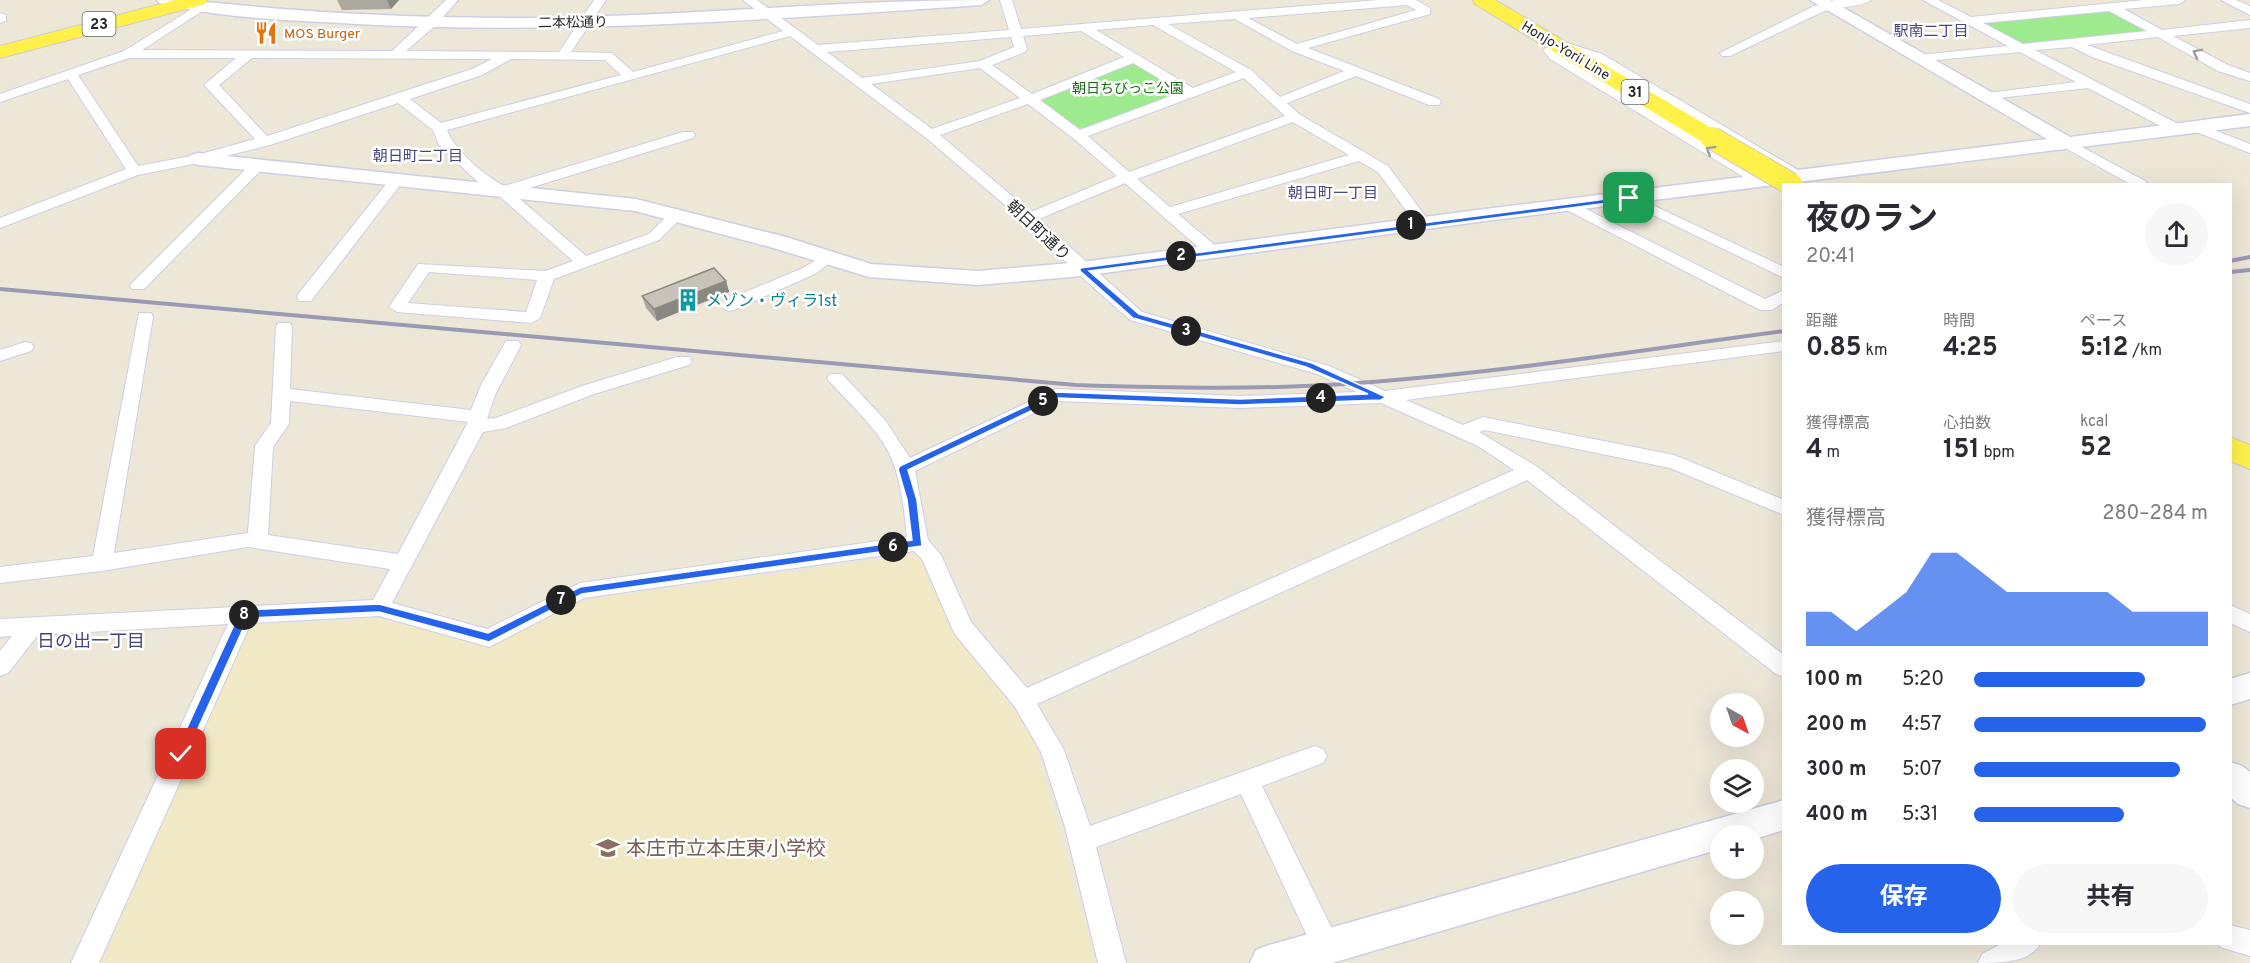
<!DOCTYPE html>
<html lang="ja">
<head>
<meta charset="utf-8">
<style>
	:root { --surface:#fff; --page:#f7f7f7; --text:#2b2b33; --muted:#7c7c81; --accent:#2563eb }
	body { margin:0; font-family:Overpass,"Noto Sans JP",sans-serif; background:var(--page); color:var(--text); height:100vh; display:flex; flex-direction:column; font-size:22px; white-space:nowrap }
	* { box-sizing:border-box; margin:0 }
	p { font-size:20px; color:var(--muted) }
	.icon { flex:none; width:33px; height:33px; fill:none; stroke:currentColor; stroke-width:2; stroke-linecap:round; stroke-linejoin:round }
	.map { position:relative; flex:1; overflow:hidden }
	.side { position:absolute; left:1782px; top:183px; width:450px; height:762px; display:flex; flex-direction:column; background:var(--surface); border-radius:0px; box-shadow:0 6px 24px #0002 }
	.side>* { flex:none }
	.needle { width:39px; rotate:140deg }
	.buttons { position:absolute; left:1710px; top:693px; display:grid; gap:12px }
	.buttons a { display:grid; place-items:center; width:54px; height:54px; border-radius:50%; background:var(--surface); box-shadow:0 6px 24px #0002; font-size:30px }
	.pin { position:absolute; display:grid; place-items:center; width:51px; height:51px; color:#fff; margin:-26px; border-radius:12px; box-shadow:0 3px 9px #0006 }
	.km { position:absolute; width:30px; height:30px; margin:-15px; border-radius:50%; background:#222; color:#fff; font-size:16px; line-height:30px; text-align:center }
	.round { display:grid; place-items:center; flex:none; width:63px; height:63px; border-radius:32px; background:var(--page) }
	.overview { display:flex; align-items:center; justify-content:space-between; height:102px; padding:0 24px }
	h1 { font-size:33px; font-weight:700; line-height:45px }
	.figures { display:grid; grid-template-columns:repeat(3,1fr); gap:9px; height:102px; padding:6px 24px }
	.figures div { display:grid; align-content:center }
	.figures b { font-size:26px; font-weight:700 }
	.figures small { font-size:16px; font-weight:400 }
	.figures p { font-size:16px }
	.chart { height:168px; padding:12px 24px }
	.chart p { display:flex; justify-content:space-between }
	.chart svg { width:100%; height:108px; margin-top:6px; fill:var(--accent); opacity:.7 }
	.action { display:flex; gap:12px; margin-top:auto; padding:12px 24px }
	.action a { flex:1; height:69px; border-radius:36px; background:var(--accent); color:#fff; font-size:24px; font-weight:700; line-height:69px; text-align:center }
	.action a+a { background:var(--page); color:var(--text) }
	ul { padding:0 24px; list-style:none; font-size:20px }
	li { display:grid; grid-template-columns:96px 72px 1fr; align-items:center; height:45px }
	li i { height:15px; border-radius:8px; background:var(--accent) }
	.map>svg:first-child { display:block }
</style>
</head>
<body>
<div class="map">
<svg width="2250" height="963" viewBox="0 0 2250 963">
	<rect width="100%" height="100%" fill="#ede7d8"/>
	<path fill="#f1e9c5" d="M917 555 958 634 1032 734 1095 963H102L249 625 380 620 493 643 583 600Z"/>
	<g fill="#9eea8e">
		<path d="M2106 9 2148 31 2019 45 1981 22Z"/>
		<path d="M1133 62 1181 91V94L1083 128H1075L1042 102 1043 98Z"/>
	</g>
	<g fill="none" stroke-linecap="round" stroke-linejoin="round">
		<g stroke="#cdcee3" stroke-width="2">
			<g id="street">
				<path d="M446 0H458L436 25 406 51 559 52 594 0H606L571 52 612 53 633 72 783 31 743 0H757L818 45 1009 30 1000 0H1012L1021 29 1378 0H1416L1430 8V14L1308 48 1439 99 1441 102 1439 105H1429L1356 76 1287 103 1299 114 1388 166 1431 224 1428 227H1418L1378 172 1359 161 1178 214 1218 248 1220 251 1212 256 1206 254 1125 183 1039 219 1142 312 1329 366 1385 391 1784 341V351L1406 400 1463 425 1483 417 1674 455 1784 500V515L1670 468 1485 430 1479 432 1536 466 1784 655V677L1776 674 1527 480 1037 704 1064 750 1090 826 1315 746 1323 749 1327 756 1323 763 1262 786 1336 937 1340 946 1336 955 1326 959 1316 955 1241 794 1096 847 1126 963H1098L1065 827 1041 752 1015 707 954 633 922 559 914 551 584 598 489 647 379 616 251 623 99 963H71L228 624 38 635 8 673 0 676V651L12 636 0 637V619L373 600 390 569 248 547 102 571 0 583V567L93 556 139 313H151L153 317 114 553 248 533 255 446 271 423 276 327 278 323H290L292 327 290 389 471 410 481 385 506 341H518L521 345 495 395 487 419 496 418 582 386 677 357H689L692 361 689 365 594 394 506 428 483 432 392 603 487 629 580 583 907 537C904 508 901 478 889 453 875 426 850 404 830 382L827 378 830 374H842L885 420 910 458 1056 389 1240 396 1357 392 1317 374 1130 320 1076 272 1024 221 925 137 790 36 447 130C454 150 485 176 504 186L683 132H693L695 135 693 138 513 193 586 256 649 234 672 211 677 209 685 214 659 240 554 279 540 318 532 323 397 312 389 307 418 264 546 271 573 261 497 194 481 185 439 145 433 130 398 103 270 145 198 163 138 175 0 228V218L126 169 68 79 0 102V94L124 51 203 2 207 4V8L142 50 392 51ZM1407 5 1416 10 1297 44 1248 18ZM1235 19 1292 51 1344 71 1280 97 1251 70 1168 24ZM1153 25 1236 72 1193 88 1096 30ZM1081 31 1124 57 1032 94 992 65 1025 52 1027 49 1023 36ZM1011 37 1014 47 980 61 862 78 827 52ZM129 58H236L204 85 255 139 197 155 138 166 78 75ZM252 58 492 59 472 69 267 136 219 85ZM511 59 605 60 621 75 441 123 410 99 482 75ZM1133 63 1182 92 1080 130 1040 100ZM980 68 1020 98 932 129 871 84ZM1244 78 1285 116 1129 172 1088 136ZM1028 104 1073 138 1117 176 1031 212 940 135ZM1293 122 1349 155 1170 207 1137 179ZM429 272 537 280 526 312 408 303ZM290 401 468 422 398 554 268 535 273 447 289 424ZM1059 401 1240 408 1381 403 1478 446 1514 470 1027 688 971 622 941 555 928 540 915 471Z"/>
				<path d="M1834 0H1871C1862 7 1835 7 1822 12L1730 56H1722L1720 53 1814 6Z"/>
				<path d="M1923 0H1938L1971 17 2144 0H2185L2179 4 2124 9 2162 30 2250 20V28L2173 36 2228 65 2250 73V81L2218 71 2158 37 2087 45 2250 104V113L2092 57 2072 47 2035 50 2182 126 2184 129 2182 132H2172L2088 88 1982 100 1980 97 1987 93 2076 82 2020 52 1915 62 1913 59 1919 55 2008 46ZM2109 11 2147 31 2023 44 1983 23Z"/>
				<path d="M2221 0H2236L2250 6V15Z"/>
				<path d="M0 13 6 15V21L0 23Z"/>
				<path d="M1567 43 1602 54 1808 176 1801 180 1796 179 1594 60 1572 51H1557L1767 181 1760 185 1755 184 1550 59 1543 50 1551 45Z"/>
				<path d="M2196 123 2250 144V153L2191 130 2189 127Z"/>
				<path d="M2065 138 2145 181 2147 184H2130L2060 145 2058 142Z"/>
				<path d="M258 161 263 162 265 165 263 168 144 289H132L130 286 132 283 253 162Z"/>
				<path d="M397 176 404 180 311 301H299L297 297 299 293 392 177Z"/>
				<path d="M1629 194 1784 267V278L1624 201 1622 198 1624 195Z"/>
				<path d="M1568 200 1765 299 1784 290V302L1772 310H1760L1563 208 1560 205Z"/>
				<path d="M829 252 837 257 815 274 734 310 728 311 720 306 722 302 803 268Z"/>
				<path d="M25 342 31 343 34 347 31 351 0 361V350Z"/>
				<path d="M2230 605 2250 614V632L2230 623Z"/>
				<path d="M2230 925 2250 930V956L2220 947 2219 944H2230Z"/>
				<path d="M2001 944H2040C2029 963 2001 963 1978 963L1982 954Z"/>
			</g>
		</g>
		<g stroke="#cdcee3" stroke-width="3">
			<g id="secondary">
				<path d="M157 0C204 0 250 7 297 10 374 16 451 18 528 18 682 17 835 0 989 0L981 5C774 19 565 35 357 24 292 20 223 19 159 3Z"/>
				<path d="M1810 0H1830L2070 137 2250 114V126L1485 221 1082 276 978 285 869 277 770 247 635 211 198 165 191 163 188 159 191 155 198 153 636 199 786 237 871 264 978 271 1082 262 1485 209 2047 139Z"/>
				<path d="M2250 673V699L2230 705V679Z"/>
				<path d="M2230 762 2242 766 2250 772V808L2238 804 2230 797Z"/>
				<path d="M1784 800V830L1754 839V836H1720V849L1332 963H1250L1256 950 1269 945Z"/>
			</g>
		</g>
		<g stroke="#cbcbcb" stroke-width="2">
			<g id="primary">
				<path d="M176 0H207L205 4 0 58V46Z"/>
				<path d="M1473 0H1495L1720 133 1723 138 1720 143 1712 145 1704 143 1475 4Z"/>
				<path d="M2230 437 2250 445V469L2230 461Z"/>
			</g>
		</g>
		<use href="#street" fill="#fff" fill-rule="evenodd"/>
		<use href="#secondary" fill="#fff" fill-rule="evenodd"/>
		<use href="#primary" fill="#fff14a" fill-rule="evenodd"/>
		<g stroke="#9b9ab5" stroke-width="4">
			<path d="M2230 261 2250 257"/>
			<path d="M2230 272 2250 270"/>
			<path d="M0 289 1076 385C1170 388 1263 390 1357 383 1500 373 1642 350 1784 331"/>
		</g>
		<g stroke="#cbcbcb" stroke-width="24" stroke-linecap="butt">
			<path id="primary-bridge" d="M1712 138 1791 184"/>
		</g>
		<use href="#primary-bridge" stroke="#fff14a" stroke-width="22"/>
	</g>
	<g fill="#aba89e">
		<path d="M337 0H399L391 9 342 10Z"/>
		<path d="M726 281 729 292 657 321 646 308 642 296Z"/>
	</g>
	<g fill="#8b8881">
		<path d="M387 0H399L391 9Z"/>
		<path d="M726 281 729 292 657 321 654 309Z"/>
	</g>
	<path fill="#c7c3b8" stroke="#8b8881" stroke-width="1.5" d="M714 268 726 281 654 309 642 296Z"/>
	<defs><path id="oneway-chevron" d="M-2-3.5L2.5 0L-2 3.5" fill="none" stroke-width="1.6" stroke-linecap="round" stroke-linejoin="round" transform="scale(1.5)"/></defs>
	<g stroke="#9e9e9e">
		<use href="#oneway-chevron" transform="translate(2197 53) rotate(-151)"/>
		<use href="#oneway-chevron" transform="translate(1710 150) rotate(-149)"/>
	</g>
	<path fill="#2563eb" stroke="#fff" stroke-width="1.5" d="M1629 196 1631 200 1089 271 1139 314 1312 363 1386 397 1381 400 1240 405 1058 398 908 470 917 500 922 546 582 594 489 642 379 612 248 618 185 757H177L175 754 239 614 244 610 379 604 488 633 580 587 912 540 907 500 898 469 900 466 1056 392 1240 399 1368 394 1306 367 1133 318 1080 271V268Z"/>
	<defs>
		<g id="restaurant-bare" transform="scale(1.8)"><path d="M-5-6h1v4h1v-4h1v4h1v-4h1v5L-1.5 .5V6h-2V.5L-5-1ZM5-6V6H3V1.5H1.5Q1.5-4 5-6Z" fill="#e8710a" stroke="#fff" stroke-width="2.5" paint-order="stroke"/></g>
		<g id="building-bare" transform="scale(1.8)"><path d="M-4-6H4V6H1V3H-1V6H-4ZM-2.5-4.3h1.7v1.8h-1.7ZM.8-4.3h1.7v1.8H.8ZM-2.5-1h1.7V.8h-1.7ZM.8-1h1.7V.8H.8Z" fill="#0f9aa8" stroke="#fff" stroke-width="2.5" paint-order="stroke"/></g>
		<g id="school-bare" transform="scale(1.8)"><path d="M0-5L7-2L0 1L-7-2ZM-4 1L0 2.5L4 1V4Q0 6-4 4Z" fill="#8d6e63" stroke="#fff" stroke-width="2.5" paint-order="stroke"/></g>
	</defs>
	<g fill-rule="evenodd">
		<use href="#restaurant-bare" x="266" y="33"/>
		<use href="#building-bare" x="688" y="300"/>
		<use href="#school-bare" x="608" y="848"/>
	</g>
	<g text-anchor="middle" stroke-width="5" stroke-linejoin="round" paint-order="stroke">
		<g font-size="14" fill="#282828" stroke="#fff">
			<text transform="translate(573 22) rotate(-1)" y="5">二本松通り</text>
			<text transform="translate(1566 50) rotate(31)" y="5">Honjo-Yorii Line</text>
		</g>
		<g font-size="14" fill="#c56008" stroke="#fff" text-anchor="start">
			<text x="284" y="38">MOS Burger</text>
		</g>
		<g font-size="14" fill="#166c12" stroke="#fff">
			<text x="1128" y="93">朝日ちびっこ公園</text>
		</g>
		<g fill="#fff" stroke="#686868" stroke-width="1.5">
			<rect x="82.5" y="12" width="33" height="24" rx="4.5"/>
			<rect x="1621.5" y="80" width="27" height="24" rx="4.5"/>
		</g>
		<g font-size="15" font-weight="bold" fill="#282828">
			<text x="99" y="29">23</text>
			<text x="1635" y="97">31</text>
		</g>
		<g font-size="15" fill="#44457d" stroke="#fff">
			<text x="1931" y="36">駅南二丁目</text>
			<text x="418" y="161">朝日町二丁目</text>
			<text x="1333" y="198">朝日町一丁目</text>
		</g>
		<g font-size="16" fill="#282828" stroke="#fff">
			<text transform="translate(1039 230) rotate(43)" y="6">朝日町通り</text>
		</g>
		<g font-size="16" fill="#0d838f" stroke="#fff" text-anchor="start">
			<text x="706" y="306">メゾン・ヴィラ1st</text>
		</g>
		<g font-size="18" fill="#44457d" stroke="#fff">
			<text x="91" y="647">日の出一丁目</text>
		</g>
		<g font-size="20" fill="#785e54" stroke="#fff" text-anchor="start">
			<text x="626" y="855">本庄市立本庄東小学校</text>
		</g>
	</g>
</svg>
<div class="buttons">
<a><svg class="needle" viewBox="-14 -14 28 28"><path d="M0-13l5 13h-10z" fill="#e53935"/><path d="M0 13l5-13h-10z" fill="#7c7c81"/></svg></a>
<a><svg class="icon" aria-label="layers" viewBox="0 0 24 24"><path d="M12 4l9 5-9 5-9-5zM3 14l9 5 9-5"/></svg></a>
<a>+</a>
<a>−</a>
</div>
<div class="pin" style="left:1629px;top:198px;background:#1e9e55"><svg class="icon" aria-label="arrive" viewBox="0 0 24 24"><path d="M6 21V4h12l-3 4 3 4H6"/></svg></div>
<div class="pin" style="left:181px;top:754px;background:#d93025"><svg class="icon" aria-label="check" viewBox="0 0 24 24"><path d="M5 12l5 5 9-10"/></svg></div>
<b class="km" style="left:1411px;top:225px">1</b>
<b class="km" style="left:1181px;top:256px">2</b>
<b class="km" style="left:1186px;top:331px">3</b>
<b class="km" style="left:1321px;top:398px">4</b>
<b class="km" style="left:1043px;top:401px">5</b>
<b class="km" style="left:893px;top:547px">6</b>
<b class="km" style="left:561px;top:600px">7</b>
<b class="km" style="left:244px;top:615px">8</b>
<section class="side">
<div class="overview"><div><h1>夜のラン</h1><p>20:41</p></div><a class="round"><svg class="icon" aria-label="share" viewBox="0 0 24 24"><path d="M12 15V3M7 8l5-5 5 5M5 13v7h14v-7"/></svg></a></div>
<div class="figures">
<div><p>距離</p><b>0.85<small> km</small></b></div>
<div><p>時間</p><b>4:25</b></div>
<div><p>ペース</p><b>5:12<small> /km</small></b></div>
</div>
<div class="figures">
<div><p>獲得標高</p><b>4<small> m</small></b></div>
<div><p>心拍数</p><b>151<small> bpm</small></b></div>
<div><p>kcal</p><b>52</b></div>
</div>
<div class="chart"><p><span>獲得標高</span>280–284 m</p>
<svg viewBox="0 0 160 44" preserveAspectRatio="none"><path d="M0 44V30L10 30L20 38L30 30L40 22L50 6L60 6L70 14L80 22L90 22L100 22L110 22L120 22L130 30L140 30L150 30L160 30V44z"/></svg>
</div>
<ul>
<li><b>100 m</b>5:20<i style="width:73%"></i></li>
<li><b>200 m</b>4:57<i style="width:99%"></i></li>
<li><b>300 m</b>5:07<i style="width:88%"></i></li>
<li><b>400 m</b>5:31<i style="width:64%"></i></li>
</ul>
<div class="action"><a>保存</a><a>共有</a></div>
</section>
</div>
</body>
</html>
